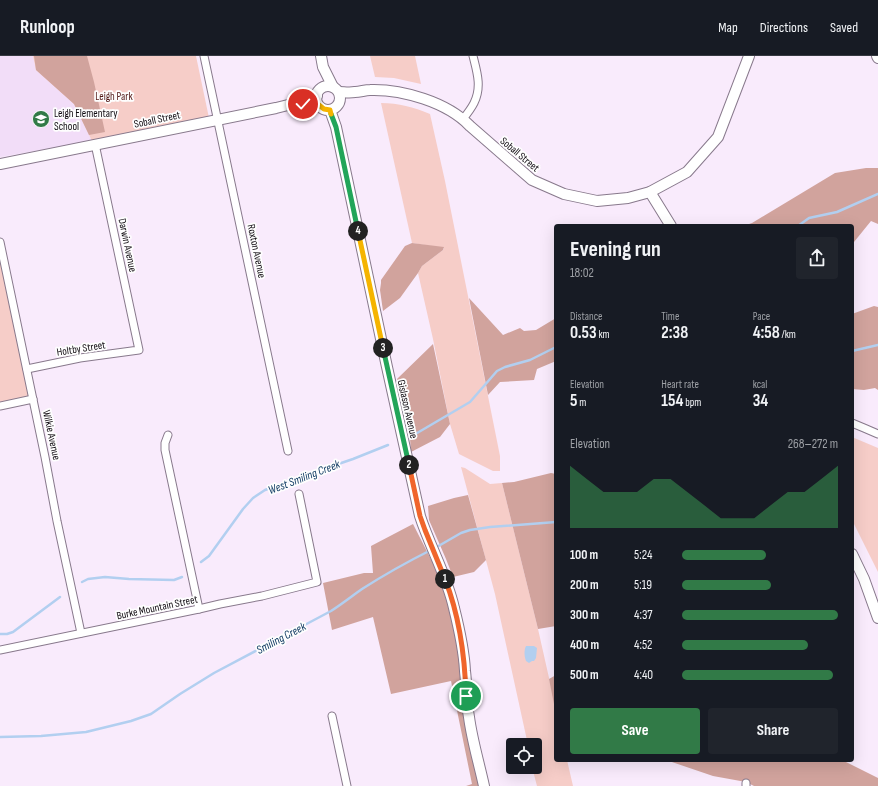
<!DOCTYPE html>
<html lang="en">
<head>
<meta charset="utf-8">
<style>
	:root { --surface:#171b24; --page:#20242c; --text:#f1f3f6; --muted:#9ea1a6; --line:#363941; --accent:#317a47 }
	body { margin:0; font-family:"Sofia Sans Condensed",sans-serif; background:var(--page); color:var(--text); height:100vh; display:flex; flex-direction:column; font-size:15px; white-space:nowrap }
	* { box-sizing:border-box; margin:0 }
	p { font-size:13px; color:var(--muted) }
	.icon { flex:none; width:22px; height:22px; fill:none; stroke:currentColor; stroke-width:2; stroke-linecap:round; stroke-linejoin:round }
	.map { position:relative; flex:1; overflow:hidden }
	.details { position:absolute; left:554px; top:168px; width:300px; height:538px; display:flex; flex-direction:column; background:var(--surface); border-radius:4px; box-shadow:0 4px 16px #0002 }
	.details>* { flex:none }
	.fabs { position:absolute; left:506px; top:682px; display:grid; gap:8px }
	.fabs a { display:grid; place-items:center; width:36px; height:36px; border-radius:4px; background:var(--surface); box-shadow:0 4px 16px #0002; font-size:20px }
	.pin { position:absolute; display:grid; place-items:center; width:34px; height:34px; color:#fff; margin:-17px; border:2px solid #fff; border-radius:50%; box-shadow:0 1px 4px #0007 }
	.km { position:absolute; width:20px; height:20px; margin:-10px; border-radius:50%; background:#222; color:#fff; font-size:11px; line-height:20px; text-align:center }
	.round { display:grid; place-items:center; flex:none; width:42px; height:42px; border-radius:4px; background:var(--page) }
	.overview { display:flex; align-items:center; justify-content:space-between; height:68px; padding:0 16px }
	h1 { font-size:22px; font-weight:700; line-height:30px }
	.figures { display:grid; grid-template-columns:repeat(3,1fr); gap:6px; height:68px; padding:4px 16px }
	.figures div { display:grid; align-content:center }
	.figures b { font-size:17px; font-weight:700 }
	.figures small { font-size:11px; font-weight:400 }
	.figures p { font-size:11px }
	.chart { height:112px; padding:8px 16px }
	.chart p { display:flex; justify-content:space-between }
	.chart svg { width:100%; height:72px; margin-top:4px; fill:var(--accent); opacity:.7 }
	.primary-button { display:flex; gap:8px; margin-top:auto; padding:8px 16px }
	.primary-button a { flex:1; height:46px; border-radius:4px; background:var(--accent); color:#fff; font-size:16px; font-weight:700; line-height:46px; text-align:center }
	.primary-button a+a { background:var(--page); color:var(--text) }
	ul { padding:0 16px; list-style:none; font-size:13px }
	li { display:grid; grid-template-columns:64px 48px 1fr; align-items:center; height:30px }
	li i { height:10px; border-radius:5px; background:var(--accent) }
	header { display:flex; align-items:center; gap:24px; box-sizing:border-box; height:56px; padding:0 20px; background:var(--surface); border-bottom:1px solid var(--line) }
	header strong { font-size:19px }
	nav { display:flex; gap:22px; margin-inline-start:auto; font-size:14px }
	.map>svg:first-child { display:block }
</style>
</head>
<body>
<header>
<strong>Runloop</strong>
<nav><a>Map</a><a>Directions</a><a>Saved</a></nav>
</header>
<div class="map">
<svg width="878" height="730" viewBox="0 0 878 730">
	<rect width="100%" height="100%" fill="#f9ebfc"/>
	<path fill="#f2ddf8" d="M0 0H33L36 14 74 48 92 85 0 101Z"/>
	<g fill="#f6cdc8">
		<path d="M33 0H196L209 62 92 85 74 48 36 14Z"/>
		<path d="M370 0H415L421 28 394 22 375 21Z"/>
		<path d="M381 47C399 47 413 51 430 58L445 125 500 400V415H493L459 398 450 368 433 283 418 217 422 210 443 194 444 192 412 187Z"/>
		<path d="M0 186 32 340 0 346Z"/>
		<path d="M852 381 878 392V516L852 464Z"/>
		<path d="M461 411 465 412 490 428 502 427 538 573 556 653V704H567L573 730H537L532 711H535V689H528L495 538Z"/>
	</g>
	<g fill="#d1a39d">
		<path d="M34 0H87L94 26 105 76 89 79 74 48 36 14Z"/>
		<path d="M866 112H878V168L871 165 854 186 852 187V170H743L752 167 835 117Z"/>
		<path d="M412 187 444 191 443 194 422 210 418 217 400 242 383 255 380 234 381 227V224L405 190Z"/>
		<path d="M469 242 503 279 520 272 524 275 536 274 556 262V305L537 313 534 324 500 326 488 339Z"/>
		<path d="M874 250 878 251V334L875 332 864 334 852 333V258Z"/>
		<path d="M433 288 450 368 440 381 411 396 409 369 411 361 397 323Z"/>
		<path d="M551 417 556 418V570L538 573 502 427 514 426Z"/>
		<path d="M468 439 486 504 474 516 453 521 446 503 429 464 428 450 454 442Z"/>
		<path d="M413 468 443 527 458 590 482 730H466L472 728 451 625 391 638 373 561 332 574 323 527 364 517H373L371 490Z"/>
		<path d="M556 619V658L549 623Z"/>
		<path d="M666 704H842L878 722V730H754L746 726 713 720Z"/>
	</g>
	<path fill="#b2cff0" d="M526 590H534L537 592 536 602 534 605H532L529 607 526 605C524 600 524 594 526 590Z"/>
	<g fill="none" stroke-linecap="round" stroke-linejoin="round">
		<g stroke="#b2cff0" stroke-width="2.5">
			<path d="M798 170 809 162 837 156 878 138"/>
			<path d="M852 295 878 289"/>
			<path d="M412 380 470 346 497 315 505 311 530 304 556 291"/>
			<path d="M435 492 461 477 470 474 490 471 556 466"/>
			<path d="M201 506 209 500 243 453 253 442 265 434 309 418 353 403 388 389"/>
			<path d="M82 526 88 523 105 521 129 523 174 524 182 521"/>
			<path d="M0 578H7L13 576 60 541"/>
			<path d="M0 681 41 680 86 676 131 665 151 658 180 638 214 617 331 555C342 548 352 540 362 533 384 519 407 506 431 494"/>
		</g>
		<g stroke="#88798c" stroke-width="9">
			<g id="street">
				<path d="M204 0 288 395"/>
				<path d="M463 63C467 58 471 53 474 47 482 31 477 16 473 0"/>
				<path d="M0 186 45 401 57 465 81 577"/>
				<path d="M27 313 80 302 139 294 95 88"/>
				<path d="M0 350 33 343"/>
				<path d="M852 367 864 372 878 378"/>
				<path d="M168 379 165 387V394L199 553"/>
				<path d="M0 594 199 553 220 548 262 540 317 526 299 438"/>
				<path d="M332 660 347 730"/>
				<path d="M746 730V727"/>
			</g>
		</g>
		<g stroke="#88798c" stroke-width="12">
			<g id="secondary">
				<path d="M321 0 323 11 333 31"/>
				<path d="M877 0 878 2"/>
				<circle cx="328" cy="42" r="12"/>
				<path d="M339 36C344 36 349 37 355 36 360 36 365 34 370 34 402 33 447 46 470 70L532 124 564 138 597 145 628 142 650 136 687 116 718 81 749 0"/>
				<path d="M330 54 336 71 387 311 420 460C430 491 447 520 454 552 459 572 464 594 465 615 467 631 466 646 469 661 472 684 479 707 484 730"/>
				<path d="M0 108 276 52 296 47 317 40"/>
				<path d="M650 136 671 170"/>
				<path d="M852 498 864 523 878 562"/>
			</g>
		</g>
		<use href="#street" stroke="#fff" stroke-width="7"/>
		<use href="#secondary" stroke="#fff" stroke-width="10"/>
	</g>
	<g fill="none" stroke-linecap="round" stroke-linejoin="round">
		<g stroke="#fff" stroke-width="8">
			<path id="split-1" d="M445 523C459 559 465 602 466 640"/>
		</g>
		<g stroke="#fff" stroke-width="8">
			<path id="split-2" d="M409 409 420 460 425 474 445 523"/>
		</g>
		<g stroke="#fff" stroke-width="8">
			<path id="split-3" d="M383 292 409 409"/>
		</g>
		<g stroke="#fff" stroke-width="8">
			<path id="split-4" d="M358 175 383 292"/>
		</g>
		<g stroke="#fff" stroke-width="8">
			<path id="split-5" d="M331 58 336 71 358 175"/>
		</g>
		<g stroke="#fff" stroke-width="8">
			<path id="split-6" d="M303 48 319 49 324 53 330 54 331 58"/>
		</g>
		<use href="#split-1" stroke="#f0652b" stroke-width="5"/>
		<use href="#split-2" stroke="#f0652b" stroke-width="5"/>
		<use href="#split-3" stroke="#22a559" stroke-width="5"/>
		<use href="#split-4" stroke="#f5b400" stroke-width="5"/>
		<use href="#split-5" stroke="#22a559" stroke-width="5"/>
		<use href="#split-6" stroke="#f5b400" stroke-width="5"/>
	</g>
	<defs>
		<g id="school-disc" transform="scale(0.9)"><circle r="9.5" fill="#317a47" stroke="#fefefe"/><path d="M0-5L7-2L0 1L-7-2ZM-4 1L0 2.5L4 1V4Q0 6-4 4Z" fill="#fff"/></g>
	</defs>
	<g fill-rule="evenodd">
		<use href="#school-disc" x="41" y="63"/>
	</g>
	<g text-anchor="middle" stroke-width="3.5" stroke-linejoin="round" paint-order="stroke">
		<g font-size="11" fill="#521917" stroke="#fefefe">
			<text x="114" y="44">Leigh Park</text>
		</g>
		<g font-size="11" fill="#0f0a10" stroke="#fefefe" text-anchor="start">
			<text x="54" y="61">Leigh Elementary<tspan x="54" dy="13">School</tspan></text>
		</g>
		<g font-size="11" fill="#0f0a10" stroke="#fefefe">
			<text transform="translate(157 63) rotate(-12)" y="4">Soball Street</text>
			<text transform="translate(520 98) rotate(40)" y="4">Soball Street</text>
			<text transform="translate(128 189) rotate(78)" y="4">Darwin Avenue</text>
			<text transform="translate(257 195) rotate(78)" y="4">Roxton Avenue</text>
			<text transform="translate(81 292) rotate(-9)" y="4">Holtby Street</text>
			<text transform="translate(408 353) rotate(77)" y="4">Gislason Avenue</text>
			<text transform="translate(52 379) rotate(78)" y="4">Wilkie Avenue</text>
			<text transform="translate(157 551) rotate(-12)" y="4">Burke Mountain Street</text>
		</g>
		<g font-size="12" font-style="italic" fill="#09355e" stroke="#fefefe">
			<text transform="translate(304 421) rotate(-21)" y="4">West Smiling Creek</text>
			<text transform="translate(281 582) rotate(-28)" y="4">Smiling Creek</text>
		</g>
	</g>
</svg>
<div class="fabs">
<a><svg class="icon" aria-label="locate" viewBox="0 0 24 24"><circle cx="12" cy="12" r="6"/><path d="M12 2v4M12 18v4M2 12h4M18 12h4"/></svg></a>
</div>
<div class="pin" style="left:466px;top:640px;background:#1e9e55"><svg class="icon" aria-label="arrive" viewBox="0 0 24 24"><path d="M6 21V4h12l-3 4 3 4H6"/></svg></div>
<div class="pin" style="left:303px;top:48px;background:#d93025"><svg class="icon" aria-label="check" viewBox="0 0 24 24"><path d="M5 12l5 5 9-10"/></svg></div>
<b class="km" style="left:445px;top:523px">1</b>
<b class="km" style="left:409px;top:409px">2</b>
<b class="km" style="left:383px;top:292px">3</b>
<b class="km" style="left:358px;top:175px">4</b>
<section class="details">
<div class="overview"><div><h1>Evening run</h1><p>18:02</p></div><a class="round"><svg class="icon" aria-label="share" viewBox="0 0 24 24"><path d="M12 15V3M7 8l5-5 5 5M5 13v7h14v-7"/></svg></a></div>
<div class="figures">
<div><p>Distance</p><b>0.53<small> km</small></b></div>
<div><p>Time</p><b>2:38</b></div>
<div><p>Pace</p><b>4:58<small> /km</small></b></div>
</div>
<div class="figures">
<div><p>Elevation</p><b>5<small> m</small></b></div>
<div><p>Heart rate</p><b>154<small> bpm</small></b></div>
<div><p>kcal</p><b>34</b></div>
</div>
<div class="chart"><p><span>Elevation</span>268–272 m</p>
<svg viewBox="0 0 160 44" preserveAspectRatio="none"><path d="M0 44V6L10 14L20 22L30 22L40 22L50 14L60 14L70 22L80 30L90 38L100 38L110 38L120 30L130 22L140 22L150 14L160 6V44z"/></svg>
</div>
<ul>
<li><b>100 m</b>5:24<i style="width:54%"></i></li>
<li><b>200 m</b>5:19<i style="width:57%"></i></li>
<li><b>300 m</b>4:37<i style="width:100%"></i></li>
<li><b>400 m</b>4:52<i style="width:81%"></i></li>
<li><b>500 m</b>4:40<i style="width:97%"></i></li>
</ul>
<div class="primary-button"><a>Save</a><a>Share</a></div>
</section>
</div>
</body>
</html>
